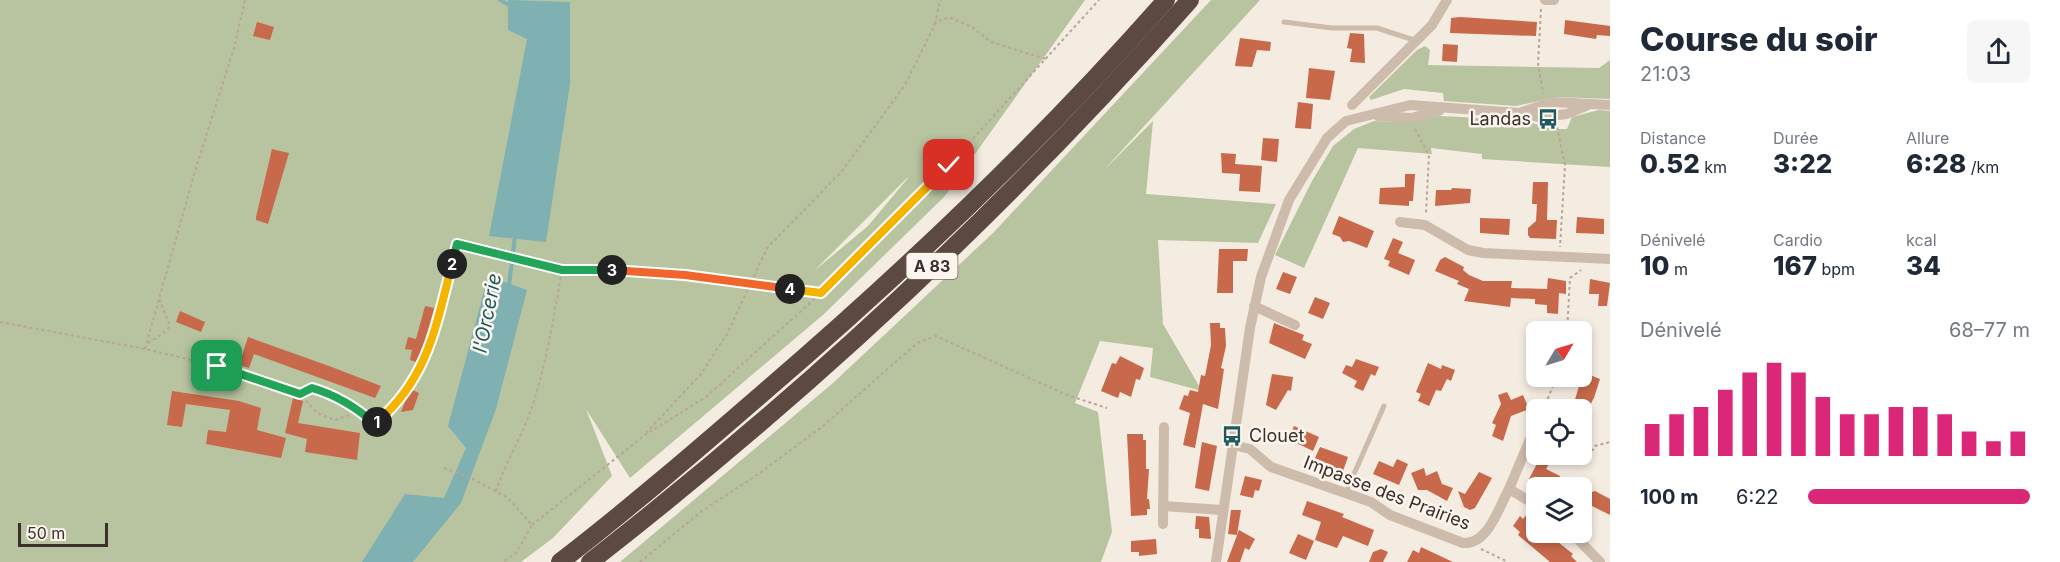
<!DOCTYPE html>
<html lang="fr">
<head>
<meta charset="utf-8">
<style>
	:root { --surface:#fff; --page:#f6f6f7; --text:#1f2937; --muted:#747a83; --accent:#db2777 }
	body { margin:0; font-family:Inter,sans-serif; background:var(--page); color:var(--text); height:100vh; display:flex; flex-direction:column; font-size:22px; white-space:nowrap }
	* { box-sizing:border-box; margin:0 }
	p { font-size:20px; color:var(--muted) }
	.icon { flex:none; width:33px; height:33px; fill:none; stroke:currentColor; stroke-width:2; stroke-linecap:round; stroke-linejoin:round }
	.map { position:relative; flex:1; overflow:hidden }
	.drawer { display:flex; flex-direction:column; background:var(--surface); width:450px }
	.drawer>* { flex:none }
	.needle { width:39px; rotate:52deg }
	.buttons { position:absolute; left:1526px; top:321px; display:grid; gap:12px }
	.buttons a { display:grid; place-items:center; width:66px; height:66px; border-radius:9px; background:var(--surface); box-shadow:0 3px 9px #0003; font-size:30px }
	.scale { position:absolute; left:18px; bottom:15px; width:90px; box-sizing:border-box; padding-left:6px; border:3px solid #3b302b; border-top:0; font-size:16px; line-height:21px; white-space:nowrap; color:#3b302b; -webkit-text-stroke:4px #fbf5ee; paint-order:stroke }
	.pin { position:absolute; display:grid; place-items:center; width:51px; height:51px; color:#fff; margin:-26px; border-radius:12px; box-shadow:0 3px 9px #0006 }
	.km { position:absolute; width:30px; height:30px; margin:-15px; border-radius:50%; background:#222; color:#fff; font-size:16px; line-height:30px; text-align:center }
	.round { display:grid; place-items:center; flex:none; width:63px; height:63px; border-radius:9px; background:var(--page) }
	.summary { display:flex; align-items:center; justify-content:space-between; height:102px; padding:0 30px }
	h1 { font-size:33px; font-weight:800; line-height:45px }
	.stats { display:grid; grid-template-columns:repeat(3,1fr); gap:9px; height:102px; padding:6px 30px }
	.stats div { display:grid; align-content:center }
	.stats b { font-size:26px; font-weight:800 }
	.stats small { font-size:16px; font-weight:400 }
	.stats p { font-size:16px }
	.chart { height:168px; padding:12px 30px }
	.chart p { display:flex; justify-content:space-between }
	.chart svg { width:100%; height:108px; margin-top:6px; stroke:var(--accent); stroke-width:6 }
	ul { padding:0 30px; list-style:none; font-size:20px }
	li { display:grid; grid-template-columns:96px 72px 1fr; align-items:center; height:45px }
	li i { height:15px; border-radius:8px; background:var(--accent) }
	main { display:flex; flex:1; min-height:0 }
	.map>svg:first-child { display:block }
</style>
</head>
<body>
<main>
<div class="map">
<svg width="1610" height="562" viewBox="0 0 1610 562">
	<rect width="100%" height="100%" fill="#f4ebe1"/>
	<g fill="#b8c4a0" fill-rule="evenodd">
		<path d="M0 0H1085L945 196 824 314 630 478 586 409 612 476 553 538 521 562H0ZM908 178 868 226 814 271 907 178Z"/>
		<path d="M1211 0H1260L1103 171 1153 121 1146 194 1276 204 1258 243 1158 240 1163 324 1202 391 1150 377 1153 348 1100 341 1075 403 1098 412 1112 532 1101 562H620L833 383 993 233Z"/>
		<path d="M1425 46 1430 50 1428 65 1599 68 1610 60V99L1557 97 1516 106 1444 101 1443 93 1404 89 1371 100 1369 97 1417 50Z"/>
		<path d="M1599 110 1610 111V167L1482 159V154L1431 148 1432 154 1358 148 1304 268 1275 255 1312 181 1333 146 1354 129 1374 121 1399 122 1439 116 1523 120 1551 129H1567L1572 117Z"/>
	</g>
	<g fill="#7fb0b2">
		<path d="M508 0 570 2V84L546 242 489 236 527 39 508 30Z"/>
		<path d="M488 276 527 290 496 409 461 503 413 562H362L405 494 444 498 466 448 448 426Z"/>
	</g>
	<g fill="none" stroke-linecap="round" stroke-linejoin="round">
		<g stroke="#7fb0b2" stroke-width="4">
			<path d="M500 0 511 6"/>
			<path d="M509 285 515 236"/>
		</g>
	</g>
	<g fill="#c8694b">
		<path d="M1460 17 1537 22 1536 36 1450 33 1451 18Z"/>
		<path d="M1565 20 1610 26V36L1597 35 1596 39 1564 34Z"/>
		<path d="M257 22 274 27 270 40 253 36Z"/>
		<path d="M1350 33 1364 34 1365 63 1350 62 1352 49 1347 48Z"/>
		<path d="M1240 38 1271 42 1270 51 1257 50 1252 67 1235 66Z"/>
		<path d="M1443 44 1458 45 1457 62 1442 61Z"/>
		<path d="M1309 68 1335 71 1330 100 1306 98Z"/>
		<path d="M1298 102 1313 104 1311 129 1295 128Z"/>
		<path d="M1263 138 1279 139 1277 162 1261 160Z"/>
		<path d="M272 149 289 153 268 224 256 220V217Z"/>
		<path d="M1221 153 1236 154 1235 164 1262 166 1260 192 1239 191 1240 174 1222 173Z"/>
		<path d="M1405 174H1415L1413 201H1409V206L1379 204 1380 188 1405 187Z"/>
		<path d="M1533 182H1548L1547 220H1557L1556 239 1530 238 1528 235V228L1536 221 1537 204H1532Z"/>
		<path d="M1452 188 1471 189 1470 203 1435 206 1436 190H1451Z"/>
		<path d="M1339 216 1374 231 1367 248 1349 241 1343 242 1340 237 1332 234Z"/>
		<path d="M1577 217 1604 219V234L1576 233Z"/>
		<path d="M1480 218 1510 219 1509 235 1480 233Z"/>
		<path d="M1393 238 1403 242 1398 253 1415 260 1409 275 1388 266 1390 261 1384 259Z"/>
		<path d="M1219 249H1248L1247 261H1233V293H1217Z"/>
		<path d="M1445 257 1464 267 1463 270 1469 275 1483 281H1512L1511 288 1547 289 1548 278 1566 281V294L1559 293 1558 314 1547 313V305L1535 304V299L1511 298 1510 307 1464 301 1469 289 1457 284 1459 281 1435 271 1440 260Z"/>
		<path d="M1283 272 1297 277 1290 294 1276 289Z"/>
		<path d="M1590 279 1610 283 1607 306H1598L1599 294H1589Z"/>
		<path d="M1315 297 1330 303 1323 319 1308 313Z"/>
		<path d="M425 306 434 308 419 363 410 360 412 350 405 349 408 337 416 339Z"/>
		<path d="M180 311 205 322 201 332 176 322Z"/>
		<path d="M1210 323H1220V328H1225L1226 346 1221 368 1224 369 1218 409 1203 404 1195 448 1183 445 1190 413 1179 409 1184 395 1188 396 1190 390 1198 392 1201 375 1205 376 1211 345Z"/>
		<path d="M1274 323 1304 335 1302 340 1312 344 1305 359 1269 343Z"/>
		<path d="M248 337 329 366 381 386 375 398 254 354 249 368 239 365Z"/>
		<path d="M1120 356 1144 368 1140 380 1136 379 1131 397 1120 392 1118 398 1101 391 1112 363 1116 364Z"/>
		<path d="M1356 359 1379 367 1375 376 1371 374 1363 391 1354 387 1357 381 1342 373 1346 365 1352 367Z"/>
		<path d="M1428 363 1441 369 1442 365 1455 370 1451 381 1447 379 1441 391 1436 390 1429 406 1418 401 1421 394 1416 392Z"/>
		<path d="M1272 374 1293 377 1291 391 1288 390 1276 410 1266 405Z"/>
		<path d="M1590 375 1600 379 1594 398 1587 410H1572L1581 379 1587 382Z"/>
		<path d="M410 389 419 393 413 410 401 412Z"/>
		<path d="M172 391 239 401 261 408 257 430 286 438 281 458 206 444 208 430 226 432 230 410 186 404 182 427 167 425Z"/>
		<path d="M1507 392 1511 400 1523 395 1529 409 1511 416 1503 441 1492 436 1496 425 1492 423 1501 404 1498 395Z"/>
		<path d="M293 398 303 401 298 423 360 433 357 460 305 452 307 439 285 433Z"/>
		<path d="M1294 426 1319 437 1313 451 1288 439Z"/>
		<path d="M1127 434H1143V440H1146V469H1149L1147 499H1149L1150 509H1147V515L1131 516Z"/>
		<path d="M1202 442 1217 446 1209 491 1195 488Z"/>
		<path d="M1320 447 1348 457 1343 471 1315 458Z"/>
		<path d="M1542 454 1550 462 1546 469 1560 476 1563 488H1536L1538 484 1529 479Z"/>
		<path d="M1397 459 1408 464 1399 485 1373 474 1379 461 1393 467Z"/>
		<path d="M1424 468 1426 476 1437 471 1442 484 1453 488 1447 501 1427 490H1418L1411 473Z"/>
		<path d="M1479 472 1492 478 1475 508 1470 510 1464 507 1458 491 1465 494Z"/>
		<path d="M1245 476 1262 480 1259 491 1255 490 1253 498 1240 495Z"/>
		<path d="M1595 491 1610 499V515L1588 504 1586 499 1589 493Z"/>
		<path d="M1307 501 1344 514 1342 517 1374 530 1368 546 1343 536 1337 548 1315 540 1321 522 1302 515Z"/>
		<path d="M1231 510H1241L1237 535 1228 534Z"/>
		<path d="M1527 514 1534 519 1532 522 1536 525V532L1551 541 1553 538 1573 554 1571 556 1577 562H1550L1518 535 1520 532 1513 526 1520 516 1523 519Z"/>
		<path d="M1196 516 1209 517 1211 539 1199 538V529H1195Z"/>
		<path d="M1239 530 1255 539 1249 550 1245 548 1240 562H1227Z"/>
		<path d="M1298 534 1314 541 1306 560 1289 553Z"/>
		<path d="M1156 539 1157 554 1139 556V552H1131V541Z"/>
		<path d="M1421 547 1453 562H1407L1413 550 1419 553Z"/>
		<path d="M1381 549 1388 552 1383 562H1369L1373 552Z"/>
	</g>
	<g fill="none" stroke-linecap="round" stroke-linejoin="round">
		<g stroke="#b9a596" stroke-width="2" stroke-dasharray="3 3" stroke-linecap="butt">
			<path d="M1541 9 1538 64 1543 93"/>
			<path d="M935 24 940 0"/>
			<path d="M1557 127 1565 165 1560 247"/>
			<path d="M1415 129 1429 155 1426 213"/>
			<path d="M562 270H611L685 275 821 293"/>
			<path d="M0 322 145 349 217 366 300 394 317 413 335 420 361 411 384 432"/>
			<path d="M1567 332 1570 278 1581 270"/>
			<path d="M148 343 165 332 170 326 159 298"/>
			<path d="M145 349 195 171 234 48 245 0"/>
			<path d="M300 394 312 388 332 394 359 410"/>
			<path d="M1543 410 1557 376"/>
			<path d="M375 424C390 411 404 398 415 380 438 340 446 289 457 244L562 270C554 317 546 365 531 410 521 438 505 463 496 491"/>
			<path d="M646 433 701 374 727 334 767 248 842 171 905 85 935 24 942 19 951 18 972 27 991 42 1046 59"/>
			<path d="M1581 443 1593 450 1595 446 1610 442"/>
			<path d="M444 468 471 478 508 498 532 525 517 552 503 562"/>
			<path d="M532 525 645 435 706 397 821 293 949 165 1099 0"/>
			<path d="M1481 549 1508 562"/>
			<path d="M640 562 702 511 757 475 823 426 917 343 936 336 1067 395 1107 408"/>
		</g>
		<g stroke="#cdbbac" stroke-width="5">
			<path d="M1284 22 1332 28H1377L1417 41"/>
			<path d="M1346 492 1384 406"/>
		</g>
		<g stroke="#cdbbac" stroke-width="10">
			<path d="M1545 0H1554"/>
			<path d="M1352 105 1432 25 1447 0"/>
			<path d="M1519 113 1552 102 1610 105"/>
			<path d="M1378 116 1411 118 1439 111"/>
			<path d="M1400 222 1425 225 1468 250 1483 253 1610 259"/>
			<path d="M1254 306 1295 325"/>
			<path d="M1233 445 1250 449 1271 467 1371 502 1390 515 1463 543C1488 545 1499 507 1509 489L1536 505"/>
			<path d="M1509 489 1536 425"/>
			<path d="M1163 506 1222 510"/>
			<path d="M1163 524 1164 427"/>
			<path d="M1571 532 1600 562"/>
			<path d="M1216 562 1250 328 1261 277 1289 200 1327 138 1346 121 1410 105 1519 113 1539 117 1567 114 1586 106"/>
		</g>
		<g stroke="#5c4a42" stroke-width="18">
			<path d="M560 562C630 508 696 451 763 393 905 271 1042 141 1166 0"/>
			<path d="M590 562C806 394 1009 205 1190 0"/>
		</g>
	</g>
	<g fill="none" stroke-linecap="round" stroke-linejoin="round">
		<g stroke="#fff" stroke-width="12">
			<path id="split-1" d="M217 366 300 394 312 388C336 395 356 407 375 424L377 422"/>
		</g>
		<g stroke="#fff" stroke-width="12">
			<path id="split-2" d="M377 422C428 378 436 326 452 264"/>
		</g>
		<g stroke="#fff" stroke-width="12">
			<path id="split-3" d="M452 264 457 244 562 270H612"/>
		</g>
		<g stroke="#fff" stroke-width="12">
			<path id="split-4" d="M612 270 685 275 790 289"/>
		</g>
		<g stroke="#fff" stroke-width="12">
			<path id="split-5" d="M790 289 821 293 949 165"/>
		</g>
		<use href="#split-1" stroke="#22a559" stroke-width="8"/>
		<use href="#split-2" stroke="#f5b400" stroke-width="8"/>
		<use href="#split-3" stroke="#22a559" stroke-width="8"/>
		<use href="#split-4" stroke="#f0652b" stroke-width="8"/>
		<use href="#split-5" stroke="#f5b400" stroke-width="8"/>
	</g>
	<defs>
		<g id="bus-bare" transform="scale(1.62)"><path d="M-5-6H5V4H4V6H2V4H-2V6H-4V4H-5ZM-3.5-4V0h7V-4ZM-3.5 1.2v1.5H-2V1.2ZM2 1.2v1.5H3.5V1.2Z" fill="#1f5a5e" stroke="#fbf5ee" stroke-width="2.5" paint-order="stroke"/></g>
	</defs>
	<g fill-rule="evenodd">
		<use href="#bus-bare" x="1548" y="119"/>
		<use href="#bus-bare" x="1232" y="436"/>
	</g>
	<g text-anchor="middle" stroke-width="5" stroke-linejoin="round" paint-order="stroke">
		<rect fill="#fbf5ee" stroke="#756b66" stroke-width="1.5" x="906.5" y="253" width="51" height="26" rx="4.5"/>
		<g font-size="16" font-weight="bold" fill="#3b302b">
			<text x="932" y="272">A 83</text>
		</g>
		<g font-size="18" fill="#3b302b" stroke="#fbf5ee" text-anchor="end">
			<text x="1531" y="125">Landas</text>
			<text x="1249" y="442" text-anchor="start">Clouet</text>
		</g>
		<g font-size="18" fill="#3b302b" stroke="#fbf5ee">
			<text transform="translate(1387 493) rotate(21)" y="6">Impasse des Prairies</text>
		</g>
		<g font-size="20" font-style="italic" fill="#1f5a5e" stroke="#fbf5ee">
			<text transform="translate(487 313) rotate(-79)" y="7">l'Orcerie</text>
		</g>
	</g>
</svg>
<div class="buttons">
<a><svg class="needle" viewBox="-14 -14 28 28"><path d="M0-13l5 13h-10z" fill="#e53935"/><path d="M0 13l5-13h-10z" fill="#747a83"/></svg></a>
<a><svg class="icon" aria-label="locate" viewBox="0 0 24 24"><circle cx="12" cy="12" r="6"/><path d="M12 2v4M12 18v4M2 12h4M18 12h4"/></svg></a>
<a><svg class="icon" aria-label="layers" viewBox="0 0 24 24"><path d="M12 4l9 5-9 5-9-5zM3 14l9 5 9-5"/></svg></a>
</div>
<div class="scale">50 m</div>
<div class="pin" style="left:217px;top:366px;background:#1e9e55"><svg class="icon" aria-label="arrive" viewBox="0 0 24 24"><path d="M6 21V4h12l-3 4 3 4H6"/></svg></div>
<div class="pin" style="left:949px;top:165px;background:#d93025"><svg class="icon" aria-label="check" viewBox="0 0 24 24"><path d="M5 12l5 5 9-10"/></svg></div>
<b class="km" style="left:377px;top:422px">1</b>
<b class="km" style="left:452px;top:264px">2</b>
<b class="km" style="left:612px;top:270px">3</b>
<b class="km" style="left:790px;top:289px">4</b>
</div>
<section class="drawer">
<div class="summary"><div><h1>Course du soir</h1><p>21:03</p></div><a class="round"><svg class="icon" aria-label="share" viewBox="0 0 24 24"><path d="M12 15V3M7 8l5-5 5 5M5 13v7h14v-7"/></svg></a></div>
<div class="stats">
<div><p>Distance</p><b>0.52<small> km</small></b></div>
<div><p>Durée</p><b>3:22</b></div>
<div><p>Allure</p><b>6:28<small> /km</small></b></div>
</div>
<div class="stats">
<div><p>Dénivelé</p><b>10<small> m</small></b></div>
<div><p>Cardio</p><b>167<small> bpm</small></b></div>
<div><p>kcal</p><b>34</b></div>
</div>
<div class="chart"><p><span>Dénivelé</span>68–77 m</p>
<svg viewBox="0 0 160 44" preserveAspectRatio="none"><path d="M5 44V31M15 44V27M25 44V24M35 44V17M45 44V10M55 44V6M65 44V10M75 44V20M85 44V27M95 44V27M105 44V24M115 44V24M125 44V27M135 44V34M145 44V38M155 44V34"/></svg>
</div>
<ul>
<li><b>100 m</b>6:22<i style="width:100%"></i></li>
</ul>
</section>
</main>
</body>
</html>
